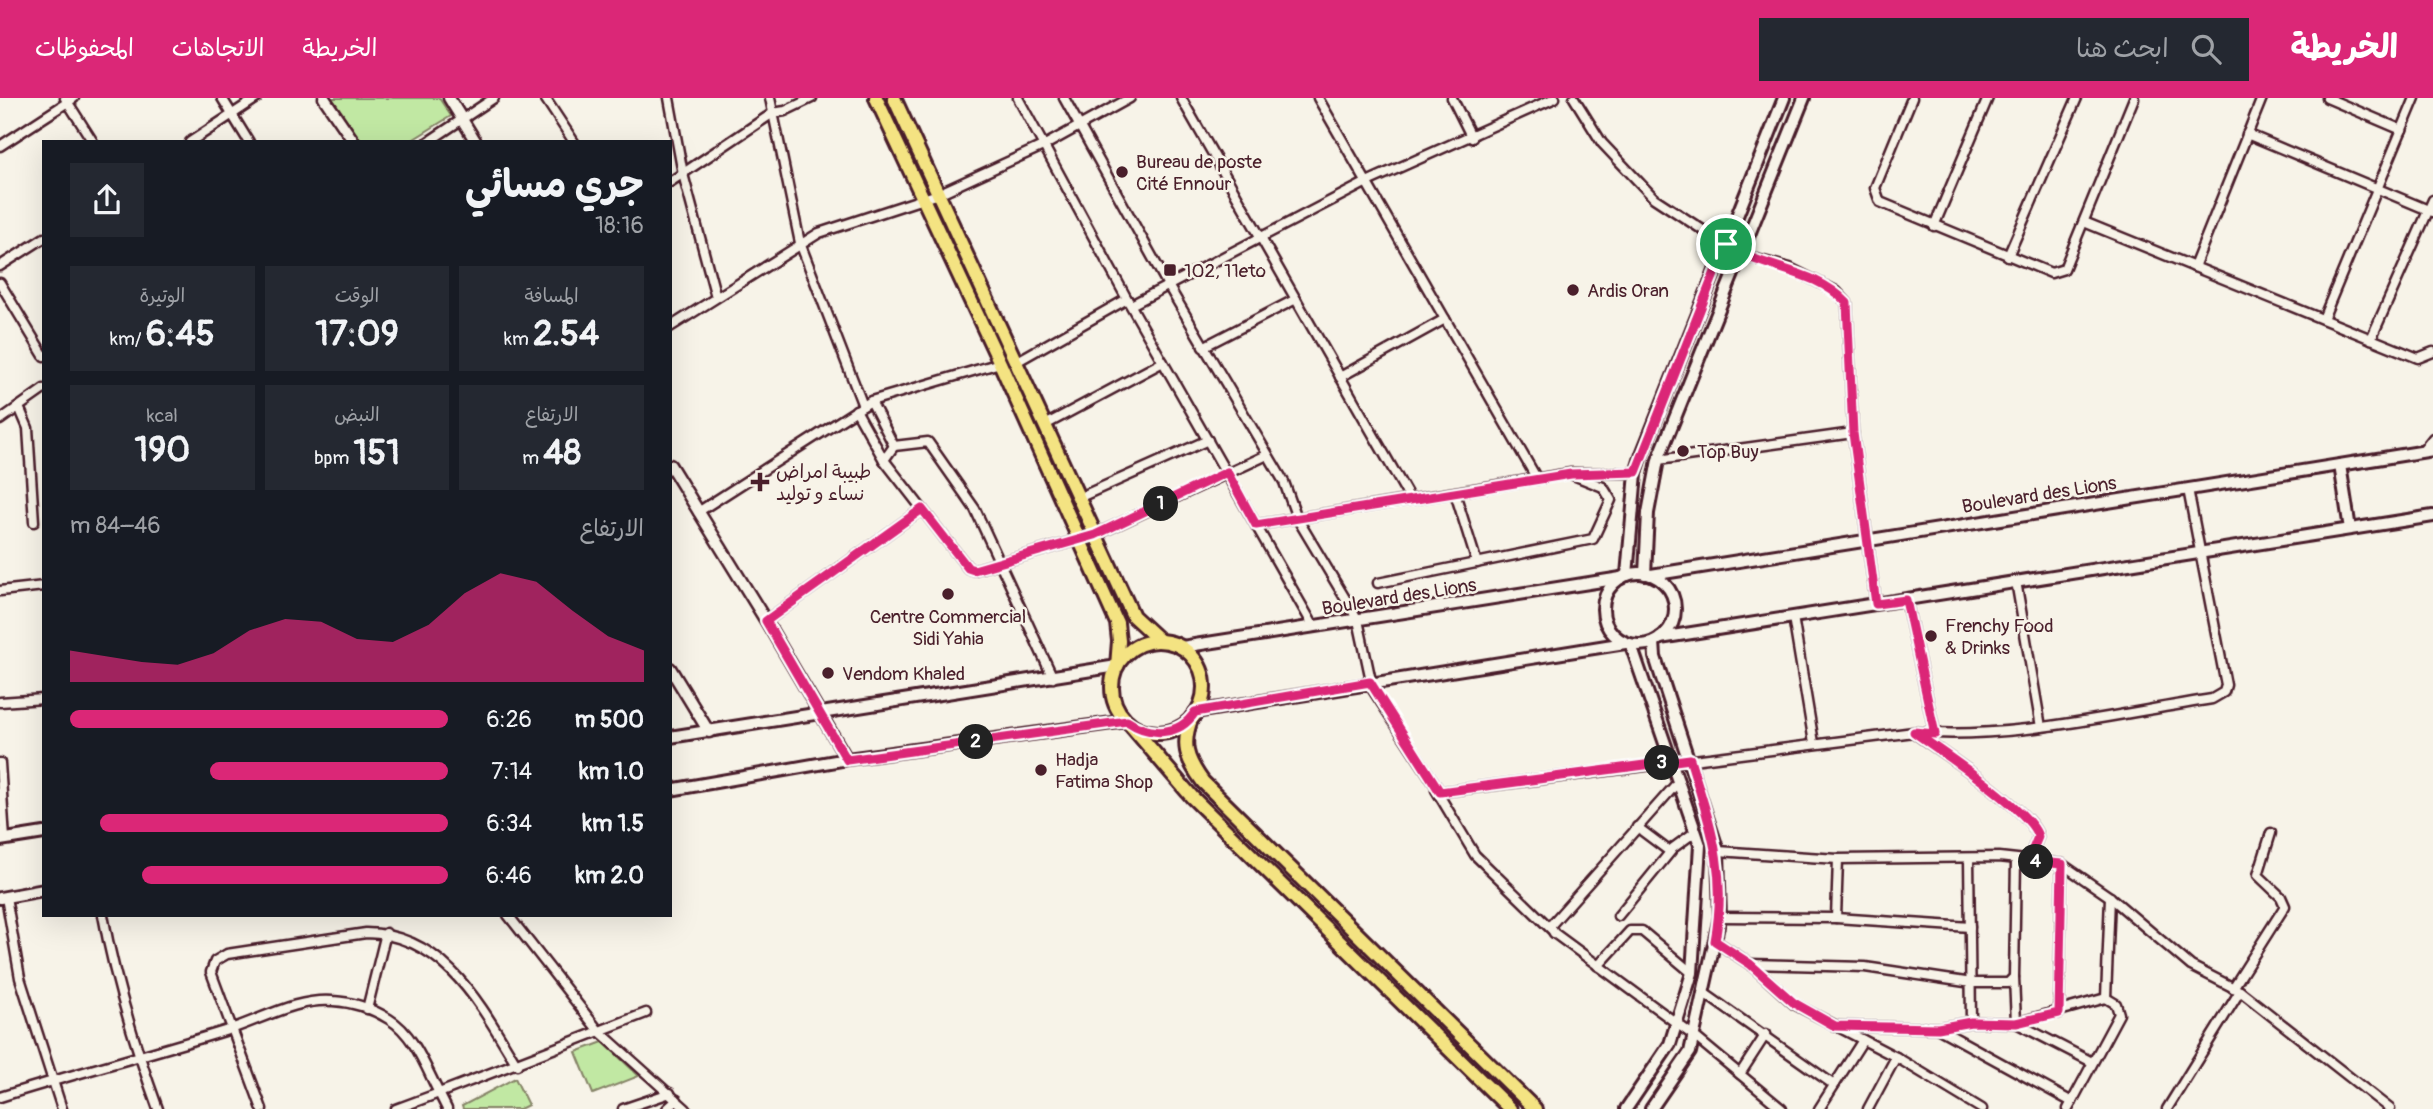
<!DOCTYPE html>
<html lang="ar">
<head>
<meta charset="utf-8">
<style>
	:root { --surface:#171b24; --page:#242831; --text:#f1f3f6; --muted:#9ea1a6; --accent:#db2777 }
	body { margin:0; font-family:Pangolin,"Playpen Sans Arabic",sans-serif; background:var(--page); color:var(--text); direction:rtl; height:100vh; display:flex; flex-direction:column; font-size:26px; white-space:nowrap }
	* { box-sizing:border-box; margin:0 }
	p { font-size:23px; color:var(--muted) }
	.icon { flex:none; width:38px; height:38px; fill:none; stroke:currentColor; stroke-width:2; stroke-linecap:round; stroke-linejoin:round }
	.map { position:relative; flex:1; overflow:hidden; direction:ltr }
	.panel { position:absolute; left:42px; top:42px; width:630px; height:777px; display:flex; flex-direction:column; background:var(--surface); border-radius:0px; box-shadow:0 7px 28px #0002; direction:rtl }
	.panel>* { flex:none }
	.pin { position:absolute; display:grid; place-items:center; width:60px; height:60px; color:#fff; margin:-30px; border:4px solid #fff; border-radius:50%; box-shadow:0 2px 7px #0007 }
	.km { position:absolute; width:35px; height:35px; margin:-18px; border-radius:50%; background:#222; color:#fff; font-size:19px; line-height:35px; text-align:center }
	.round { display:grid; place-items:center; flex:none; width:74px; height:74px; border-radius:0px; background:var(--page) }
	.summary { display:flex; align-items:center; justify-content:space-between; height:119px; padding:0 28px }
	h1 { font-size:38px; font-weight:700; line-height:52px }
	.stats { display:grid; grid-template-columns:repeat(3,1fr); gap:10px; height:119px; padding:7px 28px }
	.stats div { display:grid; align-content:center; border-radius:0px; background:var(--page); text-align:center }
	.stats b { font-size:35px; font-weight:700 }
	.stats small { font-size:19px; font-weight:400 }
	.stats p { font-size:19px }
	.chart { height:196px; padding:14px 28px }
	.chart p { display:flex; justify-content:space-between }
	.chart svg { width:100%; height:126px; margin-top:7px; fill:var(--accent); opacity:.7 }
	ul { padding:0 28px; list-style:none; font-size:23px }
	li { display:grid; grid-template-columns:112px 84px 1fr; align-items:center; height:52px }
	li i { height:18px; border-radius:9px; background:var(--accent) }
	header { display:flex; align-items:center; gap:42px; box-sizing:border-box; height:98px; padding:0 35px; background:var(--accent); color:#fff }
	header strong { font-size:33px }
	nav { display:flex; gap:38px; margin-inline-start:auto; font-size:24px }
	.search { width:490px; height:63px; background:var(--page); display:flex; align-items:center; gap:18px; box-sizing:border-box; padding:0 24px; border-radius:0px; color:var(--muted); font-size:26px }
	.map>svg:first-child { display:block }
</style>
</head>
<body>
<header>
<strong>الخريطة</strong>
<div class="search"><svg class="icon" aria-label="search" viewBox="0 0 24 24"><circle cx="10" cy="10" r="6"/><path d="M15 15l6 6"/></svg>ابحث هنا</div>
<nav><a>الخريطة</a><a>الاتجاهات</a><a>المحفوظات</a></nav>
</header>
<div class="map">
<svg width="2433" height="1011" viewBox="0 0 2433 1011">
	<rect width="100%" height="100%" fill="#f7f3e8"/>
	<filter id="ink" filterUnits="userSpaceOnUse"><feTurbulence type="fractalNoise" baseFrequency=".0143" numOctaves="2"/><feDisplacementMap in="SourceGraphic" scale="14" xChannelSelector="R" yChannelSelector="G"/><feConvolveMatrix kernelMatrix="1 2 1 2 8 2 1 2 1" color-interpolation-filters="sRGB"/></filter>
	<g filter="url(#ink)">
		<g fill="#c1e8a3" stroke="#868467" stroke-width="2">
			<path d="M332 0H439L451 18 409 44H362Z"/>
			<path d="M603 944 639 978 593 996 576 954Z"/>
			<path d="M515 980 528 1007 520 1011H463L462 1008Z"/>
		</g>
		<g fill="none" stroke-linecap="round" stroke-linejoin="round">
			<g stroke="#4a1f2b" stroke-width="13">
				<g id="minor">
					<path d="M65 0 93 44"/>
					<path d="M222 0 249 44"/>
					<path d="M545 0 574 44"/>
					<path d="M669 0 683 76 716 199"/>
					<path d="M770 0 800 145 863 308"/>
					<path d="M1018 0 1127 201 1314 529"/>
					<path d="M1064 0 1169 189 1284 384 1297 420 1358 522 1373 592 1440 694 1914 634C2013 642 2115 616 2212 601L2224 594 2226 587 2188 391"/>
					<path d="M1181 0 1410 401"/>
					<path d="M1318 0 1537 381"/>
					<path d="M1452 0 1472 40"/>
					<path d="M1574 0 1602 45 1654 100 1741 157 1790 170 1836 193 1847 205 1853 335 1876 506"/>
					<path d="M1912 0 1875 90 1880 104 2051 175 2064 171 2134 0"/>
					<path d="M2327 0 2402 32"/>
					<path d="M2247 36 2433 114"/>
					<path d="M190 44 257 0"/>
					<path d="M428 44 494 0"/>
					<path d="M0 48 74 0"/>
					<path d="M670 84 773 15 785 13 812 0"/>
					<path d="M2084 124 2418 260 2433 254"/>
					<path d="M1934 128 1988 0"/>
					<path d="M2008 158 2077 0"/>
					<path d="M0 168 44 140"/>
					<path d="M2194 169 2262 0"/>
					<path d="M0 185 44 258"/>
					<path d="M1131 207 1367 84 1555 0"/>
					<path d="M2323 221 2415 0"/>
					<path d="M670 229 819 135 938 96 1045 47 1130 0"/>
					<path d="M2371 241 2433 102"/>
					<path d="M1203 249 1296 201"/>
					<path d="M1016 264 1127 201"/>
					<path d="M1340 279 1445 221"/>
					<path d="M871 303 1000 265"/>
					<path d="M19 309 28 330 34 424"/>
					<path d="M856 312 884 362"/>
					<path d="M0 322 44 291"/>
					<path d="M1045 327 1163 264"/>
					<path d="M894 348 884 362 968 470 974 472 1095 437 1267 357"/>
					<path d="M2422 354 2433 340"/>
					<path d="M1658 362 1853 335"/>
					<path d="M1455 395 1477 465"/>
					<path d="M1078 400 1208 342"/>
					<path d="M698 414 871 303 894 348 928 344 975 411 1053 580"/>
					<path d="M1256 427 1571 375H1636"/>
					<path d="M2016 483 2041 629"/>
					<path d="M1378 485 1593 441 1611 402 1603 389 1573 377"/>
					<path d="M0 493 44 488"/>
					<path d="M1906 502 1935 636"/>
					<path d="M1793 519 1814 645"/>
					<path d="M766 523 922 411"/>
					<path d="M0 604 44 601"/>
					<path d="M1916 636C1941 654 2034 714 2038 739L2028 763"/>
					<path d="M0 665 5 741"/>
					<path d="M1679 683 1550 828 1554 835 1694 938 1782 1011"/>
					<path d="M1436 692 1475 757 1551 831"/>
					<path d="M1637 729 1669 753 1695 734"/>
					<path d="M1718 753 1838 761 1999 759 2062 766 2110 799 2191 868 2240 893 2390 1011"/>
					<path d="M1969 760 1971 924"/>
					<path d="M6 799 20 880 62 1011"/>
					<path d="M103 817C115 884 135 948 158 1011"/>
					<path d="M508 817 598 932 686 1011"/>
					<path d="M1618 818 1671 753"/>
					<path d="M1720 819 1836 820 1970 829"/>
					<path d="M1836 820 1838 761"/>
					<path d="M1715 843 1750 866 1794 906 1896 959 1982 1011"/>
					<path d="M1750 866 1865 869 1972 885H2008L2014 879 2016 762"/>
					<path d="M1598 868 1630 833H1642L1692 875"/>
					<path d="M2014 879 2016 925 2092 964"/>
					<path d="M2233 890 2285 808 2281 799 2258 777 2271 735"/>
					<path d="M1704 895 1834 987"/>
					<path d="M2106 900 2110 799"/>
					<path d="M367 911 386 835"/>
					<path d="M2059 915 2062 766"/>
					<path d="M1835 928 1938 930 1971 924 2016 925 2106 900 2116 906 2119 916 2068 1011"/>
					<path d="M1939 931 2072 1004"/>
					<path d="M1740 976 1766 936"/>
					<path d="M0 999C76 975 155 955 231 931 264 920 298 900 333 903 352 904 373 911 389 921 414 936 426 970 439 995L646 915"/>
					<path d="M262 1011 211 874 215 863 227 856 366 835C445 836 481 908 517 967"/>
					<path d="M396 1011 439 995 447 1011"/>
					<path d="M623 1011 670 995"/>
					<path d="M667 1011 677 1002"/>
					<path d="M1819 1011 1863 942"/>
					<path d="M1868 1011 1896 959"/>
					<path d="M2167 1011 2240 893"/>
				</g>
			</g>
			<g stroke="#4a1f2b" stroke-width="15">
				<g id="tertiary">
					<path d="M324 0 354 44"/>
					<path d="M449 0 476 44"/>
					<path d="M670 367 766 523 847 661"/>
					<path d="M670 570 709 634"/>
				</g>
			</g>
			<g stroke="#4a1f2b" stroke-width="16">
				<g id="secondary">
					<path d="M2340 367 2350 431"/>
					<circle cx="1639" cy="511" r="36"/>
					<path d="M1645 476 1648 415 1658 362 1804 0"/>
					<path d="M1627 477 1636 375 1642 356 1784 0"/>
					<path d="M1651 477 2433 352"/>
					<path d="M1660 540 2433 418"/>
					<path d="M1182 549 1621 480"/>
					<path d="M1195 614 1625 545"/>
					<path d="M670 639 1117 568"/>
					<path d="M670 692 847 661 1127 623"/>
					<path d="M0 742 44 735"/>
					<path d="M0 800 44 792"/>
					<path d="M1626 1011 1670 946 1692 875 1700 747 1631 547"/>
					<path d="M1651 1011 1690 954 1720 819 1718 753 1655 559 1654 544"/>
				</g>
			</g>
			<g stroke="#4a1f2b" stroke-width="18">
				<g id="primary">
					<path d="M876 0 1000 265 1117 525 1119 543 1117 568"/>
					<path d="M894 0 1133 518 1160 543"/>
					<circle cx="1158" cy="589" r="46"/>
					<path d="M1192 619C1181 646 1186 661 1203 684L1535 1011"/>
					<path d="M1127 623 1192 699 1510 1011"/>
				</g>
			</g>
			<use href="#minor" stroke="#f7f3e8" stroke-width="8"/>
			<use href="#tertiary" stroke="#f7f3e8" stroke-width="10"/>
			<use href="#secondary" stroke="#f7f3e8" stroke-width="10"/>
			<use href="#primary" stroke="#f4e382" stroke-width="12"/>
		</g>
	</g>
	<g fill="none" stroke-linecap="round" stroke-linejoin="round" filter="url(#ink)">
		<g stroke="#fff" stroke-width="14">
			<path id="route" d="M1726 146C1763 173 1813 169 1847 205L1853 335 1876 506 1906 502 1935 636 1914 634C1938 652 2034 714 2038 739L2028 763 2062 766 2059 915 2016 925 1971 924 1938 930 1835 928 1794 905 1750 866 1715 843C1728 773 1710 727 1690 661L1440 694 1370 584 1195 614C1179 639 1149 638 1127 623L847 662 766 523 922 411 968 470 974 472 1095 437 1227 374 1256 427 1571 376 1636 374Z"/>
		</g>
		<use href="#route" stroke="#db2777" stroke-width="9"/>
	</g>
	<g fill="#4a1f2b" stroke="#f7f3e8" stroke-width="2.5">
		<circle cx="1122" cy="74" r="7"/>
		<rect x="1163" y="165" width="14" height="14" rx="3.5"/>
		<circle cx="1573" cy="192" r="7"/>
		<circle cx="1683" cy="353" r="7"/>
		<path d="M756.5 373.5h7v7h7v7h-7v7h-7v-7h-7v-7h7z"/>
		<circle cx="948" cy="496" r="7"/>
		<circle cx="1931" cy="538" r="7"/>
		<circle cx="828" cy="575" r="7"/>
		<circle cx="1041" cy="672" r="7"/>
	</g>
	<g text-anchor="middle" stroke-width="5" stroke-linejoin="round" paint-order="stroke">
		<g font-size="19" fill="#4a1f2b" stroke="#f7f3e8" text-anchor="start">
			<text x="1136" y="70">Bureau de poste<tspan x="1136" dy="22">Cité Ennour</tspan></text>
			<text x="1184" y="179">102, 11eto</text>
			<text x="1587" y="199">Ardis Oran</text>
			<text x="1697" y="360">Top Buy</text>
			<text x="776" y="380">طبيبة امراض<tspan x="776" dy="22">نساء و توليد</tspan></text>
			<text x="948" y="525" text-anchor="middle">Centre Commercial<tspan x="948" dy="22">Sidi Yahia</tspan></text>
			<text x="1945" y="534">Frenchy Food<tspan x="1945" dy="22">&amp; Drinks</tspan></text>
			<text x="842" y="582">Vendom Khaled</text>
			<text x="1055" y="668">Hadja<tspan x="1055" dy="22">Fatima Shop</tspan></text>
		</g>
		<g font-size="19" fill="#4a1f2b" stroke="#f7f3e8">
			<text transform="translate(2039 396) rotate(-9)" y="7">Boulevard des Lions</text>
			<text transform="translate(1399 498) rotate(-9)" y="7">Boulevard des Lions</text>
		</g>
	</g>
</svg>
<div class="pin" style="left:1726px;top:146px;background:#1e9e55"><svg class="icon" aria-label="arrive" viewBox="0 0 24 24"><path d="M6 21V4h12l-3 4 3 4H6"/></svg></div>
<b class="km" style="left:1161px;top:406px">1</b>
<b class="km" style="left:976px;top:644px">2</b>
<b class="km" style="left:1662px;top:665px">3</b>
<b class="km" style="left:2036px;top:764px">4</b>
<section class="panel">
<div class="summary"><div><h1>جري مسائي</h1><p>18:16</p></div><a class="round"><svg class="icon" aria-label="share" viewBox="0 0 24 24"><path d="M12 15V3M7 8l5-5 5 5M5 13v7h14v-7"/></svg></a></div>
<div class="stats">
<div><p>المسافة</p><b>2.54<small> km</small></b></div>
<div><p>الوقت</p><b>17:09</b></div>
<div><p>الوتيرة</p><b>6:45<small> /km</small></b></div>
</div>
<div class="stats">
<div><p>الارتفاع</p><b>48<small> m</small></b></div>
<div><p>النبض</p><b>151<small> bpm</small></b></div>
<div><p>kcal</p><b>190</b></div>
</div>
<div class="chart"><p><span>الارتفاع</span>46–84 m</p>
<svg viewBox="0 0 160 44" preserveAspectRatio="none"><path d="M0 44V33L10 35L20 37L30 38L40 34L50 26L60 22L70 23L80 29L90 30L100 24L110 13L120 6L130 9L140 19L150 28L160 33V44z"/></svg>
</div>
<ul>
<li><b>500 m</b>6:26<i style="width:100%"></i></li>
<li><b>1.0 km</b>7:14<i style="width:63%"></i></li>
<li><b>1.5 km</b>6:34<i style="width:92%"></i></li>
<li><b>2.0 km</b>6:46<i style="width:81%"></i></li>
</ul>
</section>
</div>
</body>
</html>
